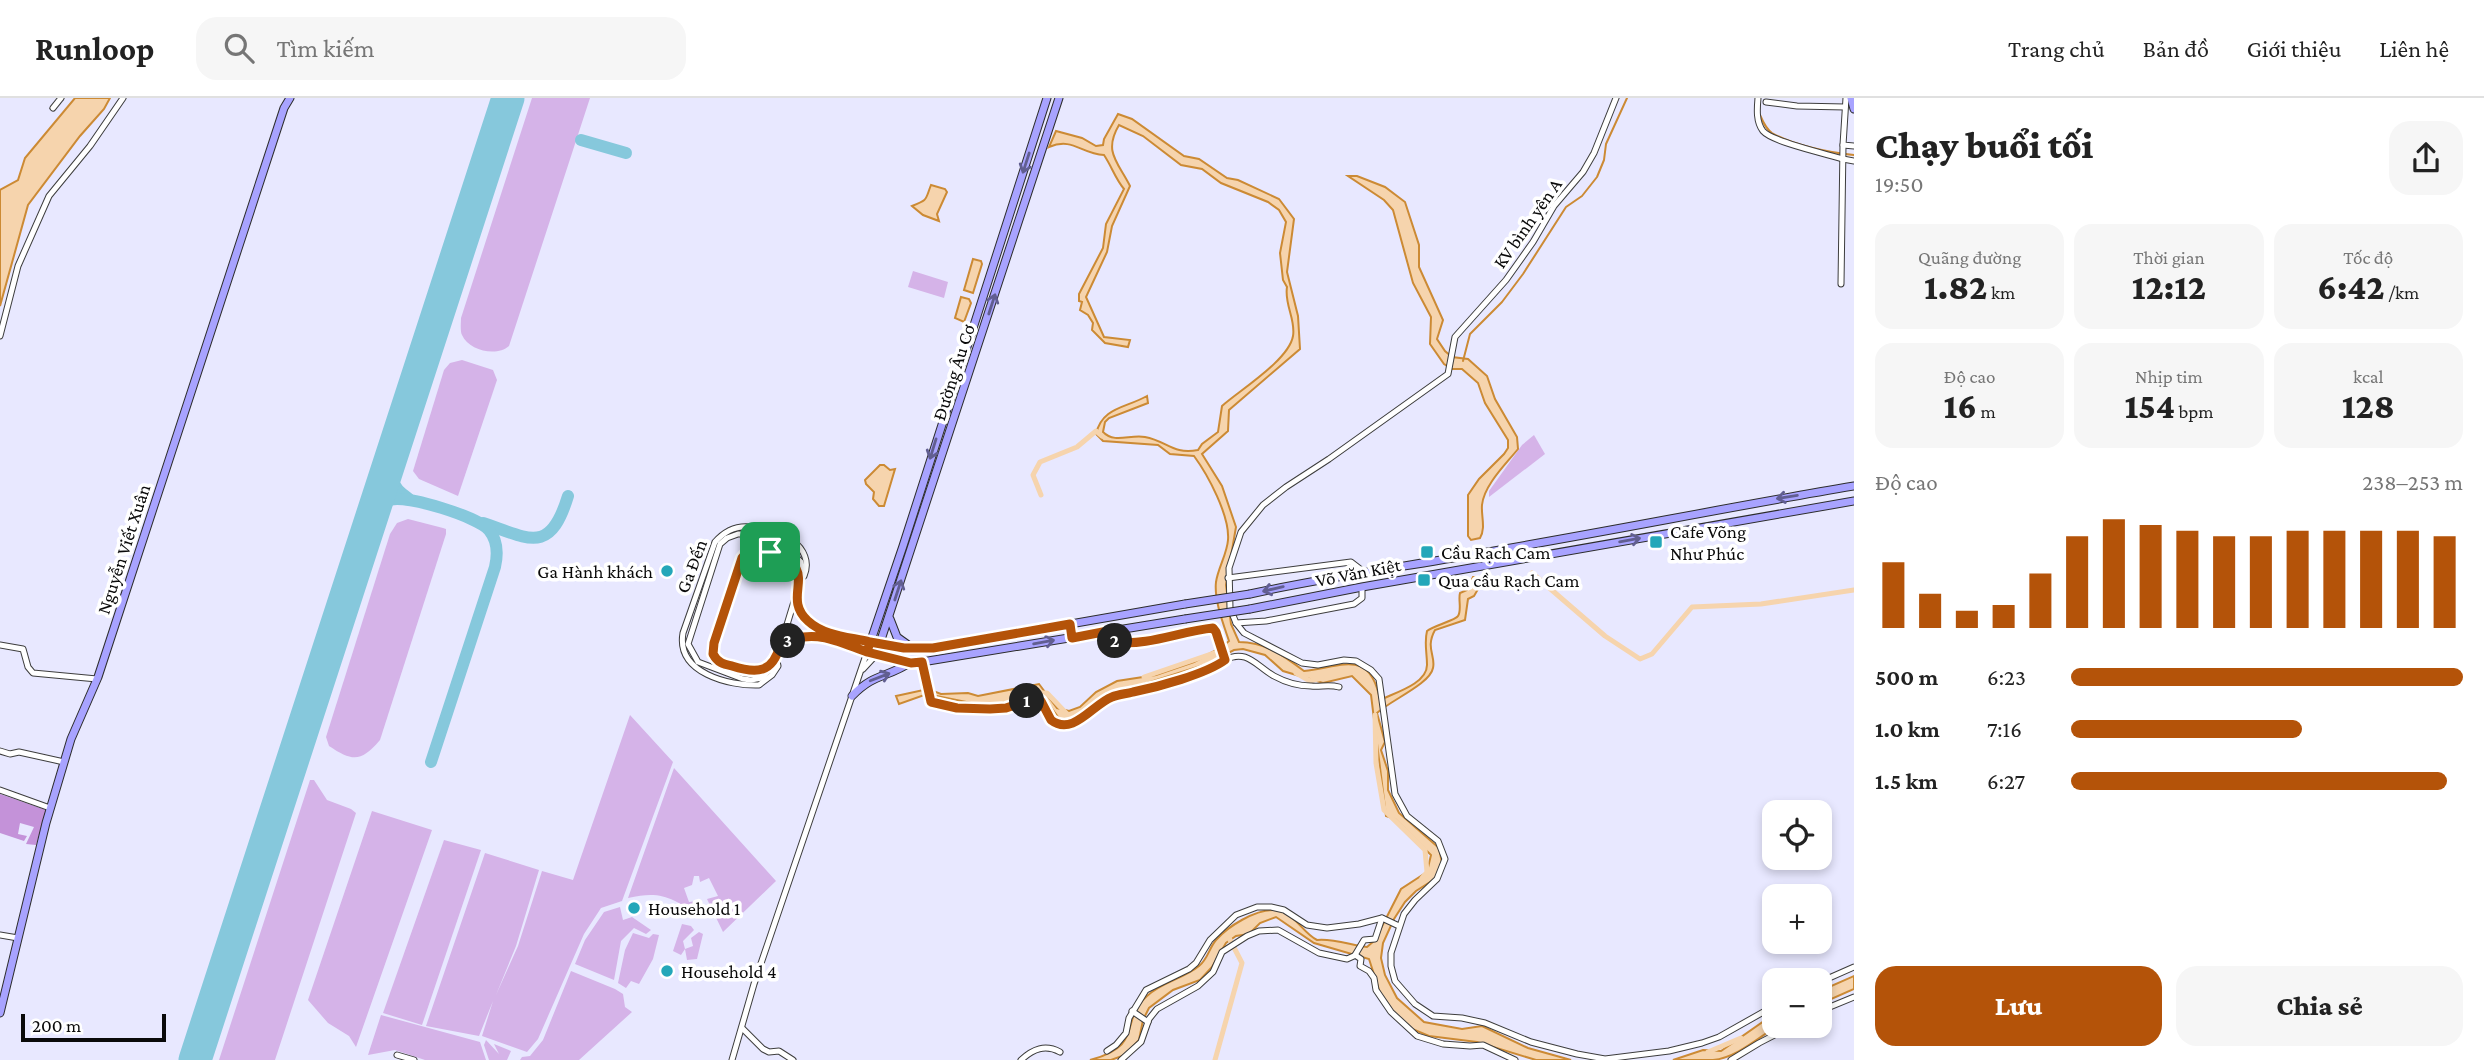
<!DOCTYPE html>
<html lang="vi">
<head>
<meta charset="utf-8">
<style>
	:root { --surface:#fff; --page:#f6f6f6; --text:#222; --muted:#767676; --line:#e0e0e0; --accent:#b45309 }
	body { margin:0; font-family:"Crimson Pro",serif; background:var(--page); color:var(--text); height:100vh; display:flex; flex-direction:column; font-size:26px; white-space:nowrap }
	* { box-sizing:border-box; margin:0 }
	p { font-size:23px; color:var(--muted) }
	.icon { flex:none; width:38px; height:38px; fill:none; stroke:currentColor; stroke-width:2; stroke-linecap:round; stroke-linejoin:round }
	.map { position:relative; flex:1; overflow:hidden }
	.panel { display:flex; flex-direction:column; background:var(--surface); width:630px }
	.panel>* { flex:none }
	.buttons { position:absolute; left:1762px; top:702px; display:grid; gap:14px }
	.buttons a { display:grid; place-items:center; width:70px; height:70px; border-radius:14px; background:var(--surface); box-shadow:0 4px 10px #0003; font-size:35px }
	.scale { position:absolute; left:21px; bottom:18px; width:145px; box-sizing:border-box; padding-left:7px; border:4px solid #0a0a0a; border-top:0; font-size:19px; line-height:24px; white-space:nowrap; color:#0a0a0a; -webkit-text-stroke:5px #fff; paint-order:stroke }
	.pin { position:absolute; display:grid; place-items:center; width:60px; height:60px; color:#fff; margin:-30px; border-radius:14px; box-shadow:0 4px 10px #0006 }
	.km { position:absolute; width:35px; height:35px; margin:-18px; border-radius:50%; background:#222; color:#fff; font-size:19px; line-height:35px; text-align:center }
	.round { display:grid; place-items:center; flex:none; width:74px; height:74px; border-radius:21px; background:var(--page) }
	.head { display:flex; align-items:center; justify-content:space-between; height:119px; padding:0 21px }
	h1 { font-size:38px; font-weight:800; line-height:52px }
	.figures { display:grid; grid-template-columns:repeat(3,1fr); gap:10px; height:119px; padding:7px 21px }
	.figures div { display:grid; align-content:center; border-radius:18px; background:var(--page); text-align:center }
	.figures b { font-size:35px; font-weight:800 }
	.figures small { font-size:19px; font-weight:400 }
	.figures p { font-size:19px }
	.chart { height:196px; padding:14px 21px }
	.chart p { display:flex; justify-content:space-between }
	.chart svg { width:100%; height:126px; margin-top:7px; stroke:var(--accent); stroke-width:6 }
	.button { display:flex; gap:14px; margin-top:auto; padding:14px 21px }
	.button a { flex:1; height:80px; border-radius:21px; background:var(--accent); color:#fff; font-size:28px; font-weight:800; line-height:80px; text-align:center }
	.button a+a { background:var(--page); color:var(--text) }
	ul { padding:0 21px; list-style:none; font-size:23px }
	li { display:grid; grid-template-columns:112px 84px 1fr; align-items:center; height:52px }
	li i { height:18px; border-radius:9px; background:var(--accent) }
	header { display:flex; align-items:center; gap:42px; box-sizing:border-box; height:98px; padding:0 35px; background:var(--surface); border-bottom:2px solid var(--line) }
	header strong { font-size:33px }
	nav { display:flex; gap:38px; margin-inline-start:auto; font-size:24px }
	.search { width:490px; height:63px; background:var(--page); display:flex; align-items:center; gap:18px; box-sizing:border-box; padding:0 24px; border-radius:21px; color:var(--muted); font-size:26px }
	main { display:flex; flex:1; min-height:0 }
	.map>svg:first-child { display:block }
</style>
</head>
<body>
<header>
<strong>Runloop</strong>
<div class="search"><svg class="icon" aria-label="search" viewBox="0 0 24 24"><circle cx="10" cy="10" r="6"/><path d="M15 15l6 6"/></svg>Tìm kiếm</div>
<nav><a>Trang chủ</a><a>Bản đồ</a><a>Giới thiệu</a><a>Liên hệ</a></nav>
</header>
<main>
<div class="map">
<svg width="1854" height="962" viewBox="0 0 1854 962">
	<rect width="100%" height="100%" fill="#e8e8ff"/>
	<g fill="#d5b3e8">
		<path d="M532 0H590L509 248C497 259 469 253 462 237 460 233 461 225 461 220Z"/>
		<path d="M913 173 948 184 944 200 908 189Z"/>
		<path d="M462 262 493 272 497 282 458 398 419 381 413 373 444 272 450 265Z"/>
		<path d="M1534 337 1545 356 1489 399V393L1522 347Z"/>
		<path d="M408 421 443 430 446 431V436L380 642C361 664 353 664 329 648L326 639 390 436 397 425Z"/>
		<path d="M630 617 673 664 622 803 601 810 584 836 538 941 527 954 482 938 493 903 479 938 426 928 485 755 539 772 516 848 496 897 518 848 542 773 573 782Z"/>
		<path d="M674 670 776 783 723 834 707 801 718 798 709 780 700 784 699 778H694L692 787 684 790 689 804 698 803 701 817C671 801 663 792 628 800Z"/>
		<path d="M310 682H314L327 702 351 711 356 715 275 962H219Z"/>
		<path d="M372 713 432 732 356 949 349 938 328 925 308 902Z"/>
		<path d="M444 742 481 752 422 927 383 915Z"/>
		<path d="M620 809 623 822 632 819 651 832 646 836 634 830 621 843 614 882 575 866 585 842 604 814Z"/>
		<path d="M682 826 691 828 694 832 683 843 685 851 693 848 691 840 699 834 703 836 697 861 687 862 685 851 681 857 673 853Z"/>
		<path d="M633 835 649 840 653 836 659 837 653 861 639 886 631 883 626 890 618 885 625 852Z"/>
		<path d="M571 873 615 891 623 896 625 909 632 914 579 962H520L522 959 530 958 543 942Z"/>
		<path d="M381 917 480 944 486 962H425L395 952 368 957Z"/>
		<path d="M486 942 499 956 494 946 511 953 507 962H489L484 947Z"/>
	</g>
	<path fill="#c492d9" d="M0 696 46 712 36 747 26 746 34 729 20 725 18 736 27 738 24 743 0 735Z"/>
	<g fill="#f6d4ad" stroke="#cc8a34" stroke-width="2">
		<path d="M75 0H110L104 11 80 38 28 107 0 208V92L18 82 25 60Z"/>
		<path d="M1118 16 1132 21 1184 58 1199 61 1227 80 1238 82 1279 101 1294 121 1287 174 1298 218 1300 251 1229 312 1228 333 1202 356 1222 388 1236 429 1226 487 1231 526 1239 544C1265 544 1283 557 1304 573 1342 569 1370 550 1380 602 1394 595 1427 586 1427 567 1427 554 1424 545 1427 533 1433 528 1456 522 1458 518 1462 512 1458 501 1460 495L1467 492 1473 479H1485L1474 498 1468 501 1465 522 1435 532C1425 550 1436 558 1433 570 1430 586 1391 602 1377 615L1385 644 1381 652 1388 673V692L1399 715 1439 750 1442 765 1438 779 1416 793 1405 804 1394 821 1383 845 1381 860 1385 877 1397 900 1424 924 1462 931 1482 928 1528 950 1571 962H1536L1477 944 1429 938 1405 928 1383 904 1369 861 1314 845 1276 819 1260 825 1249 836 1236 838 1226 845 1212 869 1200 882 1173 892 1149 910 1143 922 1139 942 1125 957 1111 962H1090C1146 947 1118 924 1147 898 1162 884 1183 881 1199 868 1208 861 1209 850 1216 842 1228 828 1255 812 1273 812 1294 812 1301 834 1317 842 1332 840 1351 847 1367 849L1375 842 1401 791 1427 774 1431 757 1395 721 1386 718 1371 597 1352 578 1323 585 1283 573 1265 557 1243 551 1234 552 1207 566 1144 586 1111 594 1080 619 1061 623 1042 597 986 608 927 596 899 606 896 598 928 591 941 596 968 595 978 598 1039 586 1057 610 1069 613 1080 609 1096 594 1117 583 1156 577 1194 564 1222 549 1229 543C1223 525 1214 502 1216 484 1218 470 1227 456 1228 442 1230 418 1208 377 1194 358L1170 356 1158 347 1103 343 1096 336C1102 309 1126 310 1147 298L1148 305 1109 320 1105 324 1103 334C1115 346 1130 336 1145 339 1167 343 1173 357 1198 352L1202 346 1218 334 1222 308C1240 292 1289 262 1293 238 1296 222 1284 206 1287 189L1283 182 1280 155 1286 124 1279 112 1268 104 1221 85 1202 71 1181 67 1143 38 1119 27C1103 54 1118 64 1130 88L1112 128 1107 154 1086 199 1104 239 1130 242 1128 249 1105 245 1092 232 1093 225 1088 217 1080 212 1082 204 1079 203V196L1103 150 1106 126 1124 91C1115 80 1112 69 1104 57 1081 56 1073 39 1049 49L1056 33 1082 40 1096 48 1103 47 1104 41Z"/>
		<path d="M1348 78H1357L1385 89 1405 104 1419 147V169L1443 222 1437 241 1445 253 1452 259 1468 261 1487 278 1495 301 1517 339 1518 351C1506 366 1484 387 1482 407 1481 418 1486 430 1480 440L1471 442 1468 438V397L1479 381 1504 356 1508 350V342L1485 305 1478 285 1462 271H1452L1444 266 1430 246 1431 219 1413 185 1393 112 1384 102Z"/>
		<path d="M931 87 945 91 947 94 937 116 939 123 923 117 912 108C929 101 925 102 931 87Z"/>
		<path d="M973 161 981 163 982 166 973 195 964 192Z"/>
		<path d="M961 199 969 201 971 205 964 224 955 220Z"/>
		<path d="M880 367H884L890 372 895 371 884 408H879L873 401 874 394 866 386 865 382Z"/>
		<path d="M1854 878V891L1820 906V893Z"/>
		<path d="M1774 916V928H1777C1758 940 1736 960 1713 962 1700 962 1686 962 1673 962L1703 952 1721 953Z"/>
	</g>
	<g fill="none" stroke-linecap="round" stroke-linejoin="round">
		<g stroke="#cc8a34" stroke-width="2">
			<path d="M1760 17C1763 24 1766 31 1772 35 1792 47 1831 55 1854 57"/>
			<path d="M1463 263 1470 236 1502 204 1523 176 1566 109 1582 98 1597 79 1604 62 1606 46 1627 0"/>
		</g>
		<g stroke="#f6d4ad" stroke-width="5">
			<path d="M1041 397 1033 377 1040 364 1077 349 1096 333 1102 338"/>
			<path d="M1532 475 1605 538 1640 561 1652 556 1692 509 1761 506 1854 492"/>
			<path d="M1296 575 1310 583 1322 580"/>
			<path d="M1144 579 1214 555"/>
			<path d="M1041 595H1047L1067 616"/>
			<path d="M1375 617 1376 665 1384 712 1425 752 1427 774 1422 780"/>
			<path d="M1708 954 1741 940"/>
			<path d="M1215 962 1242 865 1228 838"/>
		</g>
		<g stroke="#86c8dc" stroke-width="12">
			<path d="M581 42 626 55"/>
			<path d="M392 355C388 375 390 389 408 400"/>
			<path d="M483 425C530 441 550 457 568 398"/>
			<path d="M369 426C374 415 379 407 390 402 406 396 478 419 489 432 498 443 498 456 495 469L431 664"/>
			<path d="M196 962V957"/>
		</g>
		<path stroke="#86c8dc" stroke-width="33" d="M195 962 508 0"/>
		<g stroke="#3d3d3d" stroke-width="7">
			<g id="street">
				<path d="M1616 0 1594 55 1583 74 1554 108 1533 144 1506 182 1455 239 1448 276 1329 361 1286 389 1263 407 1241 434 1229 470 1230 510 1236 525 1244 535 1302 565 1318 567 1344 562 1356 563 1371 572 1379 581 1395 696 1407 718 1438 743 1445 761 1437 781 1415 802 1404 816 1391 855V868L1395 883 1415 906 1433 918 1462 920 1485 925 1531 944 1577 956 1605 961 1669 953 1702 945 1719 939 1774 908"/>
				<path d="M1758 0C1757 11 1756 24 1763 33 1772 44 1827 56 1843 61L1854 63"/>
				<path d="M1846 0 1843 47 1854 48"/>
				<path d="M1766 4 1797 8 1845 9"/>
				<path d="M53 10 61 0"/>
				<path d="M1841 186 1843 47"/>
				<path d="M0 238 18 168 49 98 90 48 123 0"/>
				<path d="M738 436H747L787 450 801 464 803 474 775 566 762 580 751 582 743 581 698 564 688 546 720 446 727 440Z"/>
				<path d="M1228 480 1351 464 1364 474"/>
				<path d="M796 502C809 537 838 536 870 544"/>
				<path d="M1236 525 1266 523 1354 506 1362 500V489"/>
				<path d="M1113 532 1116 544C1148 548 1181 533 1213 530L1216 534 1225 562C1247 550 1257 569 1274 578 1285 584 1299 588 1311 588 1321 589 1329 586 1339 589"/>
				<path d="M0 547 23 551 28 569 33 575 97 581"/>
				<path d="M774 563C758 578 723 574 713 556L714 546 742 460 748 451C767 445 795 461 800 480"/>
				<path d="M777 563 778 568 772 577 759 587C729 588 676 575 683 535L715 444C739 417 763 432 792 442 804 451 810 464 804 478"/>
				<path d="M922 564 931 604C956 608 978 614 1004 610 1015 608 1025 603 1036 600 1047 606 1047 622 1059 627L1078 623 1114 598 1193 577 1209 572 1225 562"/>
				<path d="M863 571 876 557"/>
				<path d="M0 653 10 656 19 654 64 664"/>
				<path d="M0 692 50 710"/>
				<path d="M1382 820 1375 841 1364 842 1355 857 1361 861 1360 868 1369 873 1374 880 1376 892 1391 914 1417 938 1443 946 1470 948 1483 947 1515 962"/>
				<path d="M0 837 18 840"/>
				<path d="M1820 884 1854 869"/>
				<path d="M1132 913 1148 924"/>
				<path d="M1820 913 1854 899"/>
				<path d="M743 931 763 951 769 954 779 953 793 962"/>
				<path d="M1107 953 1116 947 1126 935 1129 920 1146 892 1189 871 1196 865 1210 842 1236 817 1257 809H1271L1284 812 1307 827 1327 830 1359 826 1382 820 1399 828"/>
				<path d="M397 957 414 962"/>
				<path d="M732 962 754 886 867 554C836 543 812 529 780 547"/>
				<path d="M1021 962C1033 951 1045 946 1060 954"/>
				<path d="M1121 962 1141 944 1149 921 1157 911 1198 888 1213 874 1222 854 1247 838 1259 833 1278 832 1319 855 1347 861 1356 857"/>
				<path d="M1731 962 1759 945 1792 928"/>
			</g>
		</g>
		<g stroke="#2c2c2c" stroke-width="9">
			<g id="secondary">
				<path d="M1047 0 903 448 867 554 911 564H922L1185 521"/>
				<path d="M1851 0 1854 11"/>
				<path d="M1250 496C1326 479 1404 469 1481 455 1606 434 1729 409 1854 388"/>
				<path d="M1250 511 1362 489 1854 403"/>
				<path d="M890 521 897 539 911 549"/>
				<path d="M878 545 904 550H933L1185 506"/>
				<path d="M876 557 1059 0"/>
				<path d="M852 598C874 575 887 580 911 564"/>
				<path d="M0 915 46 725 71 641 98 579 284 10 290 0"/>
			</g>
		</g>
		<use href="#street" stroke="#fff" stroke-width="5"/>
		<use href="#secondary" stroke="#a8a3ff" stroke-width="7"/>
		<g stroke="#2c2c2c" stroke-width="9" stroke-linecap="butt">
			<g id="secondary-bridge">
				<path d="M1185 506 1250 496"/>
				<path d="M1185 521 1250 511"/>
			</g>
		</g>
		<use href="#secondary-bridge" stroke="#a8a3ff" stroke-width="7"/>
	</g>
	<defs><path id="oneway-shaft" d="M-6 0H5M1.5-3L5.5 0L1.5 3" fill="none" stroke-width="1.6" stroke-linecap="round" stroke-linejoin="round" transform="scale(1.75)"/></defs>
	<g stroke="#615e91">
		<use href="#oneway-shaft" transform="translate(1026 65) rotate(108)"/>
		<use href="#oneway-shaft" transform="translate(992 206) rotate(-72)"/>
		<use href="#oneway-shaft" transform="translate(933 351) rotate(107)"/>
		<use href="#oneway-shaft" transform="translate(1787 399) rotate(171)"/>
		<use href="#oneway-shaft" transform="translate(1630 442) rotate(-10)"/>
		<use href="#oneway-shaft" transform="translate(1273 491) rotate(167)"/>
		<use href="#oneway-shaft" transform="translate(898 492) rotate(-72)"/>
		<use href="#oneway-shaft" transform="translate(1044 544) rotate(-10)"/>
		<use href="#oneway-shaft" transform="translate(880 579) rotate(-21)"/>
	</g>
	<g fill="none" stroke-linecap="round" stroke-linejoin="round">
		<g stroke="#fff" stroke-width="14">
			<path id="route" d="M770 454C824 471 779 497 808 523 824 538 850 539 870 544L867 554 911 565 922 564 931 604 957 610 990 611 1006 610 1036 600 1041 603 1051 622C1073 639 1093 606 1112 599 1119 596 1126 596 1133 594 1158 589 1206 576 1225 562L1216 534 1213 530C1181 533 1148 548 1116 544L1113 532 1072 540 1070 526 933 550H904L870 544 867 554C836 543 812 529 780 547 773 575 757 576 732 568 723 566 718 565 713 556L714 545 742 460C751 448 757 450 770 454"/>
		</g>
		<use href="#route" stroke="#b45309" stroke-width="9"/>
	</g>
	<g fill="#24a7b9" stroke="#fff" stroke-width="2.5">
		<rect x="1649" y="437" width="14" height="14" rx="3.5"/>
		<rect x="1420" y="447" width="14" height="14" rx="3.5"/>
		<circle cx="667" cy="473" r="7"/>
		<rect x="1417" y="475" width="14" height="14" rx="3.5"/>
		<circle cx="634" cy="810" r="7"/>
		<circle cx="667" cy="873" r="7"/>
	</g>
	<g text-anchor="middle" stroke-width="7" stroke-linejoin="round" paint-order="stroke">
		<g font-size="19" fill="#0a0a0a" stroke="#fff">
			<text transform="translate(1527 125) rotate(-55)" y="7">KV bình yên A</text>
			<text transform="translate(953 274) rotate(-72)" y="7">Đường Âu Cơ</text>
			<text transform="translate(123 451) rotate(-72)" y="7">Nguyễn Viết Xuân</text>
			<text transform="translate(691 468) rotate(-69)" y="7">Ga Đến</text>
			<text transform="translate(1358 474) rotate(-11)" y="7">Võ Văn Kiệt</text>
		</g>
		<g font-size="19" fill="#0a0a0a" stroke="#fff" text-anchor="start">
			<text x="1670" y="440">Cafe Võng<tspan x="1670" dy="22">Như Phúc</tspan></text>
			<text x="1441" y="461">Cầu Rạch Cam</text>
			<text x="653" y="480" text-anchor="end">Ga Hành khách</text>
			<text x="1438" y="489">Qua cầu Rạch Cam</text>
			<text x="648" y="817">Household 1</text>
			<text x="681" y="880">Household 4</text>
		</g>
	</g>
</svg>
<div class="buttons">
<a><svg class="icon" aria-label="locate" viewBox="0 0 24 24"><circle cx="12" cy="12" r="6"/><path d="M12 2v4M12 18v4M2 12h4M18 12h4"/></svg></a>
<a>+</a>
<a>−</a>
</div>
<div class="scale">200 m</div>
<div class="pin" style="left:770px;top:454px;background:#1e9e55"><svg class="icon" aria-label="arrive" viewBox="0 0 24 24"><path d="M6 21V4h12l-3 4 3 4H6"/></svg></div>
<b class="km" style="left:1027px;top:603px">1</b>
<b class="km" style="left:1115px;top:543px">2</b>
<b class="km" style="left:788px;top:543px">3</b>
</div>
<section class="panel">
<div class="head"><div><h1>Chạy buổi tối</h1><p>19:50</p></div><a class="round"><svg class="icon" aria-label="share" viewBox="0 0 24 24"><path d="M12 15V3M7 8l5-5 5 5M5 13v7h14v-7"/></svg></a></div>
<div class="figures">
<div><p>Quãng đường</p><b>1.82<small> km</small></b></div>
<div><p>Thời gian</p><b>12:12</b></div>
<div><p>Tốc độ</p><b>6:42<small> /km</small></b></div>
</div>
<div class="figures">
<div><p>Độ cao</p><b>16<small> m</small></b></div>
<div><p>Nhịp tim</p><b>154<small> bpm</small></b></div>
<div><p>kcal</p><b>128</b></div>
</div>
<div class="chart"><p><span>Độ cao</span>238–253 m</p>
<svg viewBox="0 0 160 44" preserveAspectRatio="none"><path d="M5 44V21M15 44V32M25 44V38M35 44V36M45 44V25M55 44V12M65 44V6M75 44V8M85 44V10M95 44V12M105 44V12M115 44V10M125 44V10M135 44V10M145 44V10M155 44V12"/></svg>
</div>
<ul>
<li><b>500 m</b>6:23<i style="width:100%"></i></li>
<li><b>1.0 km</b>7:16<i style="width:59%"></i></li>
<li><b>1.5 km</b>6:27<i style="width:96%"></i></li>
</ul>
<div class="button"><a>Lưu</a><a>Chia sẻ</a></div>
</section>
</main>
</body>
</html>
